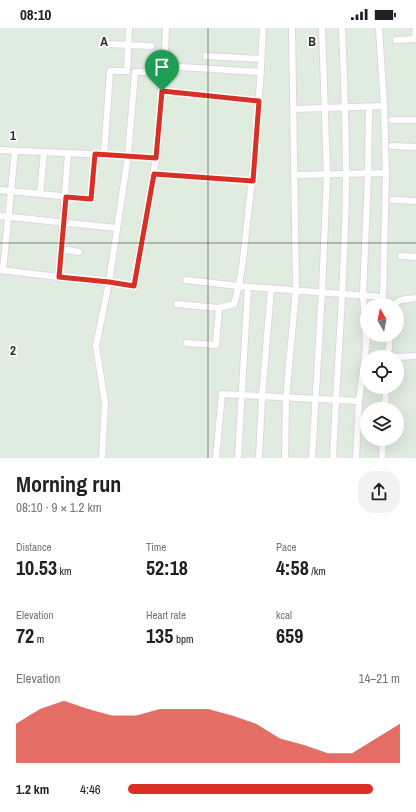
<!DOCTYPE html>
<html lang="en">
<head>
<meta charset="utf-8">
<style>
	:root { --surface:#fff; --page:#f2f2f2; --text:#202124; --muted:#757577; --accent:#d93025 }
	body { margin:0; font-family:"Archivo Narrow",sans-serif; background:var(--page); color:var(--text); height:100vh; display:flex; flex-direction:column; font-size:15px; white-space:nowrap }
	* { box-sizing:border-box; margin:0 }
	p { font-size:13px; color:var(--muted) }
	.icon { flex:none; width:22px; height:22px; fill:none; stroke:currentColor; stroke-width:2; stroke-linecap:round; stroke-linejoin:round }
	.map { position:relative; height:430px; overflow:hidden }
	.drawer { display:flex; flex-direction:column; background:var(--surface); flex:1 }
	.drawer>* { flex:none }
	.needle { width:26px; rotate:350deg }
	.tools { position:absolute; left:360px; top:270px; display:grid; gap:8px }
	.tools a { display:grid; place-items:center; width:44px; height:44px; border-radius:50%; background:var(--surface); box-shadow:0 4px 16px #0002; font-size:20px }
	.pin { position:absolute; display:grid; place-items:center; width:34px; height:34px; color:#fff; margin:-41px -17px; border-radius:50% 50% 50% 0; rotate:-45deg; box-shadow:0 0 4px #0007 }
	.pin .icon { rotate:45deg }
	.round { display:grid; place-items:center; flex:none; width:42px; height:42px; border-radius:16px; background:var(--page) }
	.overview { display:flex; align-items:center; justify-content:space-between; height:68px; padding:0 16px }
	h1 { font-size:22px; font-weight:800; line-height:30px }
	.stats { display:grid; grid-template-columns:repeat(3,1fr); gap:6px; height:68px; padding:4px 16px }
	.stats div { display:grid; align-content:center }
	.stats b { font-size:20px; font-weight:800 }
	.stats small { font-size:11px; font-weight:400 }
	.stats p { font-size:11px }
	.chart { height:112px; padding:8px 16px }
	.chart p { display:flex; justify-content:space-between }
	.chart svg { width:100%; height:72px; margin-top:4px; fill:var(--accent); opacity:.7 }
	ul { padding:0 16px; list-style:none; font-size:13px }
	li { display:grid; grid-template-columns:64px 48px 1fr; align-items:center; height:30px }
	li i { height:10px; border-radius:5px; background:var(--accent) }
	.status { display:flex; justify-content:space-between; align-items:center; height:28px; padding:0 20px; background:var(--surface); direction:ltr }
	.status svg { height:11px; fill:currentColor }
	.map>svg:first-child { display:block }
</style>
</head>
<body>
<div class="status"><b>08:10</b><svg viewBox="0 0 49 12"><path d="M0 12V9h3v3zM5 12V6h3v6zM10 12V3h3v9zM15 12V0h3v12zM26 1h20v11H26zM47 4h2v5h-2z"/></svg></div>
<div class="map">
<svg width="416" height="430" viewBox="0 0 416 430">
	<rect width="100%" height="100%" fill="#e0ecdf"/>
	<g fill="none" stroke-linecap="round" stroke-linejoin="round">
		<g stroke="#e3d4e1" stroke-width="8">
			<g id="minor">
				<path d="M379 0 384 78 386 145 383 269 380 277"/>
				<path d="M415 11 416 0"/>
				<path d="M396 12 416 11"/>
				<path d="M107 16 151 18"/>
				<path d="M206 28 261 31"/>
				<path d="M180 39 261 44"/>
				<path d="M162 63 259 73"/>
				<path d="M294 81 384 78"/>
				<path d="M392 92H416"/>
				<path d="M392 118 416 119"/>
				<path d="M0 122 128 128 156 130"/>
				<path d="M104 127 110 43H127L129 0"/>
				<path d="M154 146 253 153"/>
				<path d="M295 147 386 145"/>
				<path d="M0 162 91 171 95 127"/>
				<path d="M40 166 44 124"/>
				<path d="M393 172 416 173"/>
				<path d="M0 188 117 200"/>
				<path d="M62 221 79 224"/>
				<path d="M401 228 416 229"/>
				<path d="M0 242 134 258 156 130 164 44 166 0"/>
				<path d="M3 242 15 123"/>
				<path d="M59 249 68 125"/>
				<path d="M186 252 239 258 383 269"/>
				<path d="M177 276 219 280"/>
				<path d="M394 277 400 272 416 270"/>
				<path d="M187 315 216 317 219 280 234 276C242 250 244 222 247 195 255 130 260 65 263 0"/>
				<path d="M366 315 363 268 368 146 369 79"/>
				<path d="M388 329 390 307"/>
				<path d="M397 329 416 328"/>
				<path d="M385 381 386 359"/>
				<path d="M102 430 105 375 96 318 109 254 128 128 135 44H164"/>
				<path d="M216 430 222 366 359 373"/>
				<path d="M238 430 248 259"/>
				<path d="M259 430 262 369 271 260"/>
				<path d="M285 430 286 370 296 262 292 0"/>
				<path d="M312 430 322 264 327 146 322 0"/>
				<path d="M333 430C337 335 346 240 346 145 346 97 344 48 342 0"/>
				<path d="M356 430 359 373 367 312"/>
				<path d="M382 430 383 411"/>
			</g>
		</g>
		<use href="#minor" stroke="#fff" stroke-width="6"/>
	</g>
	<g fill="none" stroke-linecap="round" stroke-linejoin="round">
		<g stroke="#fff" stroke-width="8">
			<path id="route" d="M162 63 259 73 253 153 154 146 134 258 109 254 59 249 66 169 91 171 95 126 156 130Z"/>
		</g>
		<use href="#route" stroke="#d93025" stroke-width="5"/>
	</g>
	<path fill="none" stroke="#2b2b2b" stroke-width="1" stroke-opacity="0.55" d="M208 0V430M0 215H416"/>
	<g font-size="13" text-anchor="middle" font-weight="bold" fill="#2b2b2b" stroke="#fff" stroke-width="3.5" stroke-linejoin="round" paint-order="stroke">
		<text x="104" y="18">A</text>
		<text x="312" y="18">B</text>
		<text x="13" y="112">1</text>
		<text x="13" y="327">2</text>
	</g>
</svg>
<div class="tools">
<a><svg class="needle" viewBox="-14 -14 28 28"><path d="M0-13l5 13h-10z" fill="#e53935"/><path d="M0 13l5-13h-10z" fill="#757577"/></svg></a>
<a><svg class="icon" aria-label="locate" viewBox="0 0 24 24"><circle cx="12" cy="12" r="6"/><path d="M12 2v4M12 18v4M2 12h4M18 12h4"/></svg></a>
<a><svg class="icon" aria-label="layers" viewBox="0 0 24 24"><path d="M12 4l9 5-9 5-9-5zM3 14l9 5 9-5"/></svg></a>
</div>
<div class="pin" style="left:162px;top:63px;background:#1e9e55"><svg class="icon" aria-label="arrive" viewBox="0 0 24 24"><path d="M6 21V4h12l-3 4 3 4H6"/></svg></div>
</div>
<section class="drawer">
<div class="overview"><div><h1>Morning run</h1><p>08:10 · 9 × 1.2 km</p></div><a class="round"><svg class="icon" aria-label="share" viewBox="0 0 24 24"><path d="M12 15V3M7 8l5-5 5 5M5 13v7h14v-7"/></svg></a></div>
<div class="stats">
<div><p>Distance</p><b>10.53<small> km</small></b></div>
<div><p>Time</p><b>52:18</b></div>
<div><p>Pace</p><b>4:58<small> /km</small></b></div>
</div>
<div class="stats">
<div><p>Elevation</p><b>72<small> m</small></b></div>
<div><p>Heart rate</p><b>135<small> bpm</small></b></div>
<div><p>kcal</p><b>659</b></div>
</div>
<div class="chart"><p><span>Elevation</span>14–21 m</p>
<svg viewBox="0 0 160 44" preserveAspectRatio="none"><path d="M0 44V20L10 11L20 6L30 11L40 15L50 15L60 11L70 11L80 11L90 15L100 20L110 29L120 33L130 38L140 38L150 29L160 20V44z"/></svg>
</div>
<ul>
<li><b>1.2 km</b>4:46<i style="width:90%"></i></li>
</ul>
</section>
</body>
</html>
